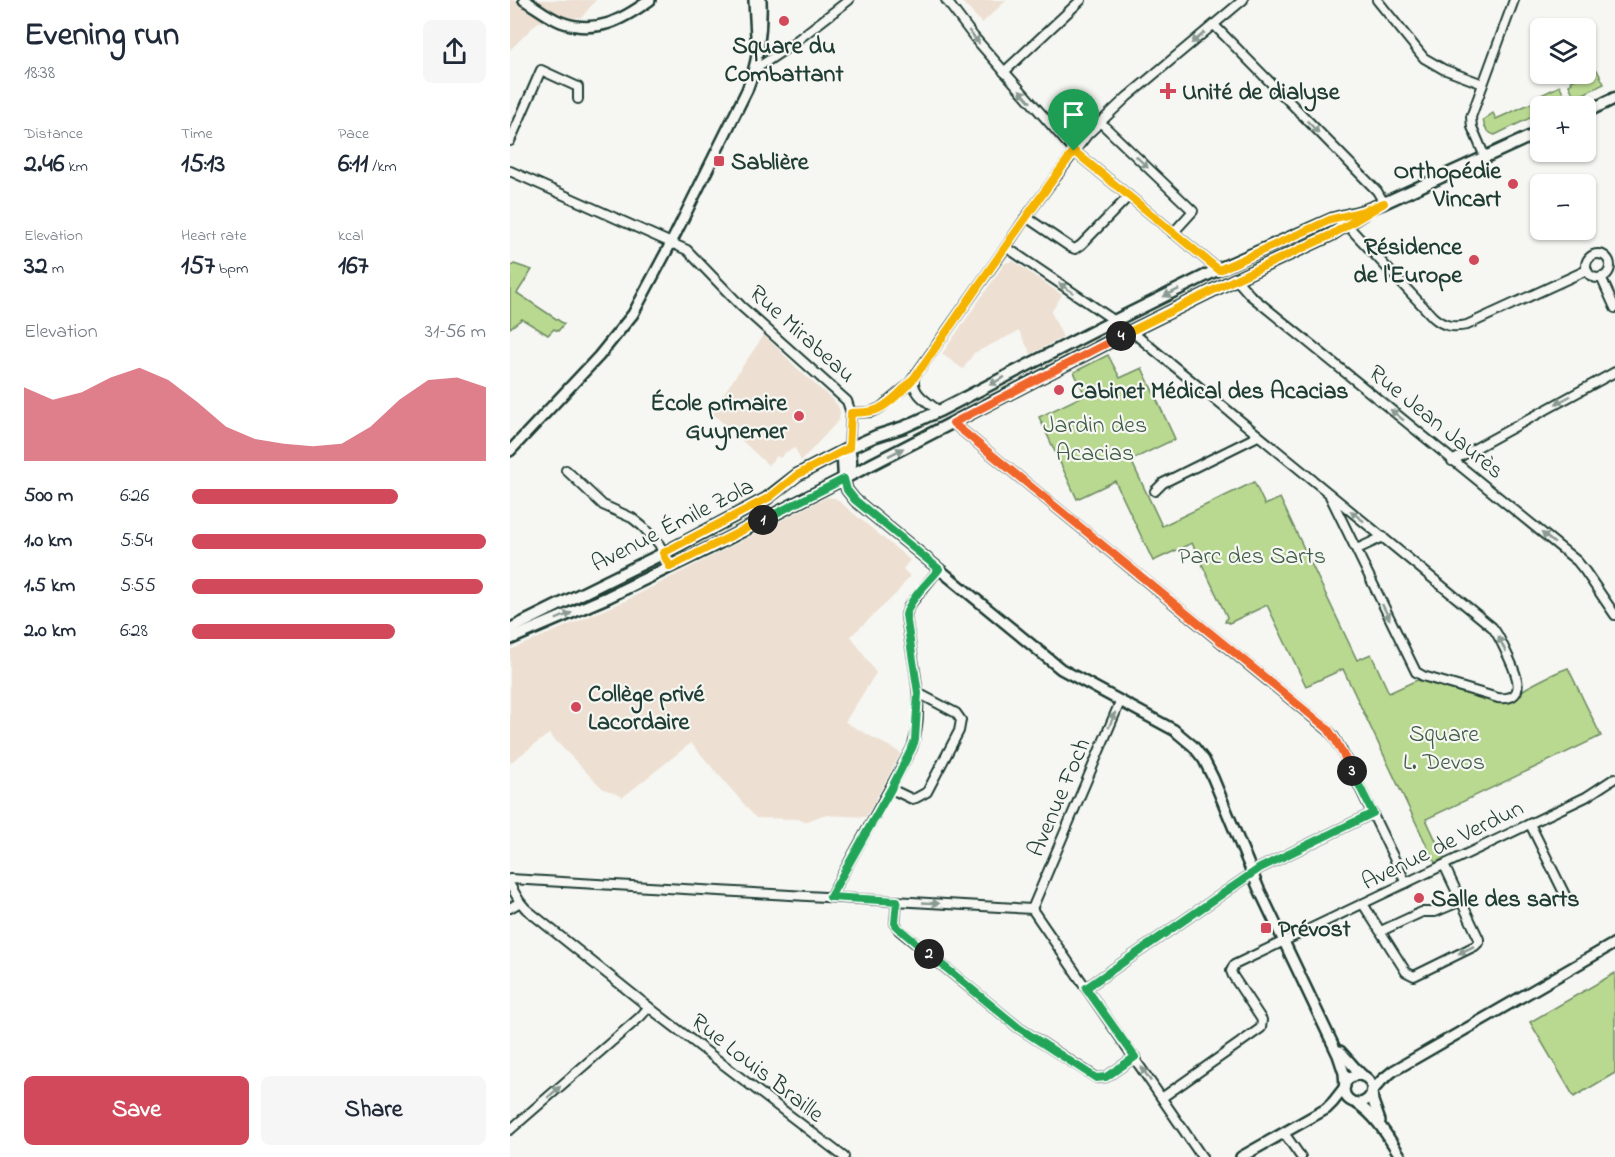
<!DOCTYPE html>
<html lang="en">
<head>
<meta charset="utf-8">
<style>
	:root { --surface:#fff; --page:#f6f6f7; --text:#1f2937; --muted:#747a83; --accent:#d1495b }
	body { margin:0; font-family:"Indie Flower",sans-serif; background:var(--page); color:var(--text); height:100vh; display:flex; flex-direction:column; font-size:22px; white-space:nowrap }
	* { box-sizing:border-box; margin:0 }
	p { font-size:20px; color:var(--muted) }
	.icon { flex:none; width:33px; height:33px; fill:none; stroke:currentColor; stroke-width:2; stroke-linecap:round; stroke-linejoin:round }
	.map { position:relative; flex:1; overflow:hidden }
	.panel { display:flex; flex-direction:column; background:var(--surface); width:510px }
	.panel>* { flex:none }
	.tools { position:absolute; left:1020px; top:18px; display:grid; gap:12px }
	.tools a { display:grid; place-items:center; width:66px; height:66px; border-radius:9px; background:var(--surface); box-shadow:0 2px 4px #0004; font-size:30px }
	.pin { position:absolute; display:grid; place-items:center; width:51px; height:51px; color:#fff; margin:-62px -26px; border-radius:50% 50% 50% 0; rotate:-45deg; box-shadow:0 0 6px #0007 }
	.pin .icon { rotate:45deg }
	.km { position:absolute; width:30px; height:30px; margin:-15px; border-radius:50%; background:#222; color:#fff; font-size:16px; line-height:30px; text-align:center }
	.round { display:grid; place-items:center; flex:none; width:63px; height:63px; border-radius:9px; background:var(--page) }
	.headline { display:flex; align-items:center; justify-content:space-between; height:102px; padding:0 24px }
	h1 { font-size:33px; font-weight:700; line-height:45px }
	.figures { display:grid; grid-template-columns:repeat(3,1fr); gap:9px; height:102px; padding:6px 24px }
	.figures div { display:grid; align-content:center }
	.figures b { font-size:26px; font-weight:700 }
	.figures small { font-size:16px; font-weight:400 }
	.figures p { font-size:16px }
	.chart { height:168px; padding:12px 24px }
	.chart p { display:flex; justify-content:space-between }
	.chart svg { width:100%; height:108px; margin-top:6px; fill:var(--accent); opacity:.7 }
	.action { display:flex; gap:12px; margin-top:auto; padding:12px 24px }
	.action a { flex:1; height:69px; border-radius:9px; background:var(--accent); color:#fff; font-size:24px; font-weight:700; line-height:69px; text-align:center }
	.action a+a { background:var(--page); color:var(--text) }
	ul { padding:0 24px; list-style:none; font-size:20px }
	li { display:grid; grid-template-columns:96px 72px 1fr; align-items:center; height:45px }
	li i { height:15px; border-radius:8px; background:var(--accent) }
	main { display:flex; flex:1; min-height:0 }
	.map>svg:first-child { display:block }
</style>
</head>
<body>
<main>
<section class="panel">
<div class="headline"><div><h1>Evening run</h1><p>18:38</p></div><a class="round"><svg class="icon" aria-label="share" viewBox="0 0 24 24"><path d="M12 15V3M7 8l5-5 5 5M5 13v7h14v-7"/></svg></a></div>
<div class="figures">
<div><p>Distance</p><b>2.46<small> km</small></b></div>
<div><p>Time</p><b>15:13</b></div>
<div><p>Pace</p><b>6:11<small> /km</small></b></div>
</div>
<div class="figures">
<div><p>Elevation</p><b>32<small> m</small></b></div>
<div><p>Heart rate</p><b>157<small> bpm</small></b></div>
<div><p>kcal</p><b>167</b></div>
</div>
<div class="chart"><p><span>Elevation</span>31–56 m</p>
<svg viewBox="0 0 160 44" preserveAspectRatio="none"><path d="M0 44V14L10 19L20 16L30 10L40 6L50 11L60 20L70 30L80 35L90 37L100 38L110 37L120 30L130 19L140 11L150 10L160 14V44z"/></svg>
</div>
<ul>
<li><b>500 m</b>6:26<i style="width:70%"></i></li>
<li><b>1.0 km</b>5:54<i style="width:100%"></i></li>
<li><b>1.5 km</b>5:55<i style="width:99%"></i></li>
<li><b>2.0 km</b>6:28<i style="width:69%"></i></li>
</ul>
<div class="action"><a>Save</a><a>Share</a></div>
</section>
<div class="map">
<svg width="1105" height="1157" viewBox="0 0 1105 1157">
	<rect width="100%" height="100%" fill="#f6f6f2"/>
	<filter id="ink" filterUnits="userSpaceOnUse"><feTurbulence type="fractalNoise" baseFrequency=".0167" numOctaves="2"/><feDisplacementMap in="SourceGraphic" scale="12" xChannelSelector="R" yChannelSelector="G"/><feConvolveMatrix kernelMatrix="1 2 1 2 8 2 1 2 1" color-interpolation-filters="sRGB"/></filter>
	<g filter="url(#ink)">
		<g fill="#ede0d2">
			<path d="M0 0H86L72 17 28 22 0 50Z"/>
			<path d="M450 0H497L472 23Z"/>
			<path d="M503 261 552 295 541 312 553 337 521 354 509 331 464 353 453 369 432 354 495 263Z"/>
			<path d="M254 335 291 372 324 401 328 406 330 412 329 420 291 461 285 448 276 452 270 458 267 456 258 465 201 412Z"/>
			<path d="M317 497 325 498 400 560 393 569 400 576 386 594 341 636 366 673 335 722 391 753 356 817 313 815 295 822 288 819 246 818 181 743 113 797 92 788 39 734 0 763V650L115 601Z"/>
		</g>
		<g fill="#b9d890" stroke="#6c8a62" stroke-width="1.5">
			<path d="M1087 70 1094 84 1065 98 1059 85 1062 83 1061 81Z"/>
			<path d="M1050 86 1057 101 1045 106H1034L1029 96Z"/>
			<path d="M1026 101 1030 113 985 135C977 133 974 127 973 120L983 113 986 119Z"/>
			<path d="M4 264 22 270 7 293 54 324 48 331 44 329 38 335 12 319 0 328V267Z"/>
			<path d="M598 355 610 378 632 368 665 439 621 460 652 526 744 482 755 505 770 498 847 660 861 654 879 693 907 680 989 703C1010 702 1005 693 1018 687 1031 680 1044 673 1058 668L1091 736 916 819 934 858 925 863 833 669 796 686 757 605 719 623 718 622H715L717 617 682 543 643 561 605 481 567 499 529 417 575 395 564 372Z"/>
			<path d="M1105 973V1073L1064 1097 1020 1022Z"/>
		</g>
		<g fill="none" stroke-linecap="round" stroke-linejoin="round">
			<g stroke="#1f3d34" stroke-width="12">
				<g id="minor">
					<path d="M436 0 464 37 564 151 709 270"/>
					<path d="M867 0 914 58 933 69 973 84"/>
					<path d="M704 25 867 191 874 203"/>
					<path d="M244 70 277 48 339 0"/>
					<path d="M494 72 571 0"/>
					<path d="M590 122 683 211 663 233"/>
					<path d="M0 141 31 70 68 87V99"/>
					<path d="M975 157 962 127 961 117 1004 0"/>
					<path d="M0 171 177 250 231 306 337 401 341 413 339 448"/>
					<path d="M516 217 560 247 565 249 571 245 619 196"/>
					<path d="M837 225 923 317C933 326 943 328 957 325L1077 270"/>
					<path d="M496 247 605 321"/>
					<circle cx="1088" cy="266" r="12"/>
					<path d="M1091 277 1105 308"/>
					<path d="M726 279 740 295 1067 561 1075 571 1105 615"/>
					<path d="M621 331 982 627C989 635 993 646 998 656 1005 671 1020 701 988 698L913 676 906 672 820 496"/>
					<path d="M404 379C402 394 418 402 429 411"/>
					<path d="M341 413 361 412 370 408 399 384 496 247 516 217 577 135 617 97 733 0"/>
					<path d="M443 423 818 730 824 737 832 751 896 883"/>
					<path d="M942 461 1105 372"/>
					<path d="M56 470 93 505 122 518 132 526 149 544 160 567"/>
					<path d="M645 491 653 483 748 436"/>
					<path d="M847 549 873 537"/>
					<path d="M381 789 402 799 406 798 417 792 449 731 451 720 446 713 408 693"/>
					<path d="M1020 824 1056 897"/>
					<path d="M0 879 522 909 692 1157"/>
					<path d="M0 885 10 902 16 909 145 1012 334 1157"/>
					<path d="M320 897 402 748C417 704 401 659 396 615L399 606 429 569"/>
					<path d="M387 901 385 923 389 930 509 1028 587 1078 596 1077 625 1057"/>
					<path d="M853 904 896 972 904 976 965 946 969 942V939L934 865"/>
					<path d="M0 908 10 902"/>
					<path d="M522 909 610 702"/>
					<path d="M871 931 912 912H925L951 901"/>
					<path d="M576 988 750 868 863 813"/>
					<path d="M653 1097 751 1028 752 1020 723 976 721 971 724 965 1076 797 1105 778"/>
					<path d="M0 1130 130 1017 139 1007"/>
					<path d="M774 1133 791 1157"/>
				</g>
			</g>
			<g stroke="#1f3d34" stroke-width="14">
				<g id="tertiary">
					<path d="M14 0C26 7 38 17 51 22 86 35 112 20 140 0"/>
					<path d="M244 0 246 36"/>
					<path d="M0 451 89 356 123 314 161 243 237 90C248 62 252 30 251 0"/>
					<path d="M334 479 337 490 345 500 551 669 664 730 683 746 694 760 703 778 748 887 828 1055 834 1073 835 1086"/>
					<path d="M830 1051 846 1069 853 1076"/>
					<circle cx="848" cy="1089" r="14"/>
					<path d="M863 1090 872 1080 883 1071 1105 943"/>
					<path d="M862 1092 863 1101 870 1121"/>
					<path d="M846 1103C866 1115 878 1137 891 1157"/>
					<path d="M731 1157 816 1109 823 1102 834 1088"/>
				</g>
			</g>
			<g stroke="#1f3d34" stroke-width="15">
				<g id="secondary">
					<path d="M1076 112 1105 98"/>
					<path d="M334 479C343 469 342 461 339 448"/>
					<path d="M334 479 333 460 339 448"/>
					<path d="M0 629 154 553 256 499 287 475 339 448 366 436 394 427 429 411 586 330 713 267 822 219 853 211 874 203 1030 132"/>
					<path d="M0 639 98 597 197 549 603 340 726 279 821 235 853 214"/>
				</g>
			</g>
			<use href="#minor" stroke="#f6f6f2" stroke-width="8"/>
			<use href="#tertiary" stroke="#f6f6f2" stroke-width="9"/>
			<use href="#secondary" stroke="#f6f6f2" stroke-width="10"/>
		</g>
		<defs><path id="oneway-solid" d="M-6-.8H1V-3.2L6.5 0L1 3.2V.8H-6Z" transform="scale(1.5)"/></defs>
		<g fill="#8a9a93">
			<use href="#oneway-solid" transform="translate(464 37) rotate(51)"/>
			<use href="#oneway-solid" transform="translate(688 38) rotate(140)"/>
			<use href="#oneway-solid" transform="translate(515 96) rotate(-132)"/>
			<use href="#oneway-solid" transform="translate(803 127) rotate(46)"/>
			<use href="#oneway-solid" transform="translate(632 162) rotate(44)"/>
			<use href="#oneway-solid" transform="translate(556 288) rotate(-146)"/>
			<use href="#oneway-solid" transform="translate(661 293) rotate(154)"/>
			<use href="#oneway-solid" transform="translate(487 381) rotate(153)"/>
			<use href="#oneway-solid" transform="translate(1053 400) rotate(152)"/>
			<use href="#oneway-solid" transform="translate(887 415) rotate(-141)"/>
			<use href="#oneway-solid" transform="translate(386 452) rotate(-27)"/>
			<use href="#oneway-solid" transform="translate(847 516) rotate(-142)"/>
			<use href="#oneway-solid" transform="translate(1038 538) rotate(-141)"/>
			<use href="#oneway-solid" transform="translate(876 612) rotate(64)"/>
			<use href="#oneway-solid" transform="translate(54 616) rotate(-23)"/>
			<use href="#oneway-solid" transform="translate(992 644) rotate(-116)"/>
			<use href="#oneway-solid" transform="translate(602 720) rotate(-67)"/>
			<use href="#oneway-solid" transform="translate(421 903) rotate(3)"/>
			<use href="#oneway-solid" transform="translate(956 950) rotate(154)"/>
			<use href="#oneway-solid" transform="translate(636 1074) rotate(-124)"/>
			<use href="#oneway-solid" transform="translate(44 1092) rotate(-41)"/>
		</g>
	</g>
	<g fill="none" stroke-linecap="round" stroke-linejoin="round" filter="url(#ink)">
		<g stroke="#fff" stroke-width="12">
			<path id="split-1" d="M253 520 160 567 153 553 260 497 287 475 339 448 341 413C349 412 358 413 366 410 379 405 395 388 404 378 458 302 509 225 564 151"/>
		</g>
		<g stroke="#fff" stroke-width="12">
			<path id="split-2" d="M253 520 334 479 337 490 345 500 429 569C418 583 400 598 396 615L408 693 405 740 402 748 381 789 320 897 387 901 385 923 387 927 419 954"/>
		</g>
		<g stroke="#fff" stroke-width="12">
			<path id="split-3" d="M419 954 509 1028 586 1078 596 1077 625 1057 576 988 750 868 863 813 842 771"/>
		</g>
		<g stroke="#fff" stroke-width="12">
			<path id="split-4" d="M611 336 443 423 818 729 826 741 842 771"/>
		</g>
		<g stroke="#fff" stroke-width="12">
			<path id="split-5" d="M564 151 709 270 822 219 853 211 874 203 821 235 726 279 611 336"/>
		</g>
		<use href="#split-1" stroke="#f5b400" stroke-width="8"/>
		<use href="#split-2" stroke="#22a559" stroke-width="8"/>
		<use href="#split-3" stroke="#22a559" stroke-width="8"/>
		<use href="#split-4" stroke="#f0652b" stroke-width="8"/>
		<use href="#split-5" stroke="#f5b400" stroke-width="8"/>
	</g>
	<g fill="#d1495b" stroke="#f6f6f2" stroke-width="2">
		<circle cx="274" cy="21" r="6"/>
		<path d="M655 82h6v6h6v6h-6v6h-6v-6h-6v-6h6z"/>
		<rect x="203" y="155" width="12" height="12" rx="3"/>
		<circle cx="1003" cy="184" r="6"/>
		<circle cx="964" cy="260" r="6"/>
		<circle cx="549" cy="390" r="6"/>
		<circle cx="289" cy="416" r="6"/>
		<circle cx="66" cy="707" r="6"/>
		<circle cx="909" cy="898" r="6"/>
		<rect x="750" y="922" width="12" height="12" rx="3"/>
	</g>
	<g text-anchor="middle" stroke-width="4.5" stroke-linejoin="round" paint-order="stroke">
		<g font-size="24" font-weight="bold" fill="#1f3d34" stroke="#f6f6f2" text-anchor="start">
			<text x="274" y="53" text-anchor="middle">Square du<tspan x="274" dy="28">Combattant</tspan></text>
			<text x="672" y="99">Unité de dialyse</text>
			<text x="221" y="169">Sablière</text>
			<text x="991" y="178" text-anchor="end">Orthopédie<tspan x="991" dy="28">Vincart</tspan></text>
			<text x="952" y="254" text-anchor="end">Résidence<tspan x="952" dy="28">de l'Europe</tspan></text>
			<text x="561" y="398">Cabinet Médical des Acacias</text>
			<text x="277" y="410" text-anchor="end">École primaire<tspan x="277" dy="28">Guynemer</tspan></text>
			<text x="78" y="701">Collège privé<tspan x="78" dy="28">Lacordaire</tspan></text>
			<text x="921" y="906">Salle des sarts</text>
			<text x="768" y="936">Prévost</text>
		</g>
		<g font-size="24" fill="#1f3d34" stroke="#f6f6f2">
			<text transform="translate(293 333) rotate(42)" y="8">Rue Mirabeau</text>
			<text transform="translate(927 421) rotate(39)" y="8">Rue Jean Jaurès</text>
			<text transform="translate(162 524) rotate(-27)" y="8">Avenue Émile Zola</text>
			<text transform="translate(548 797) rotate(-67)" y="8">Avenue Foch</text>
			<text transform="translate(932 844) rotate(-26)" y="8">Avenue de Verdun</text>
			<text transform="translate(248 1067) rotate(38)" y="8">Rue Louis Braille</text>
		</g>
		<g font-size="24" fill="#3e5c46" stroke="#f6f6f2">
			<text x="585" y="432">Jardin des<tspan x="585" dy="28">Acacias</tspan></text>
			<text x="742" y="563">Parc des Sarts</text>
			<text x="934" y="741">Square<tspan x="934" dy="28">L. Devos</tspan></text>
		</g>
	</g>
</svg>
<div class="tools">
<a><svg class="icon" aria-label="layers" viewBox="0 0 24 24"><path d="M12 4l9 5-9 5-9-5zM3 14l9 5 9-5"/></svg></a>
<a>+</a>
<a>−</a>
</div>
<div class="pin" style="left:564px;top:151px;background:#1e9e55"><svg class="icon" aria-label="arrive" viewBox="0 0 24 24"><path d="M6 21V4h12l-3 4 3 4H6"/></svg></div>
<b class="km" style="left:253px;top:520px">1</b>
<b class="km" style="left:419px;top:954px">2</b>
<b class="km" style="left:842px;top:771px">3</b>
<b class="km" style="left:611px;top:336px">4</b>
</div>
</main>
</body>
</html>
